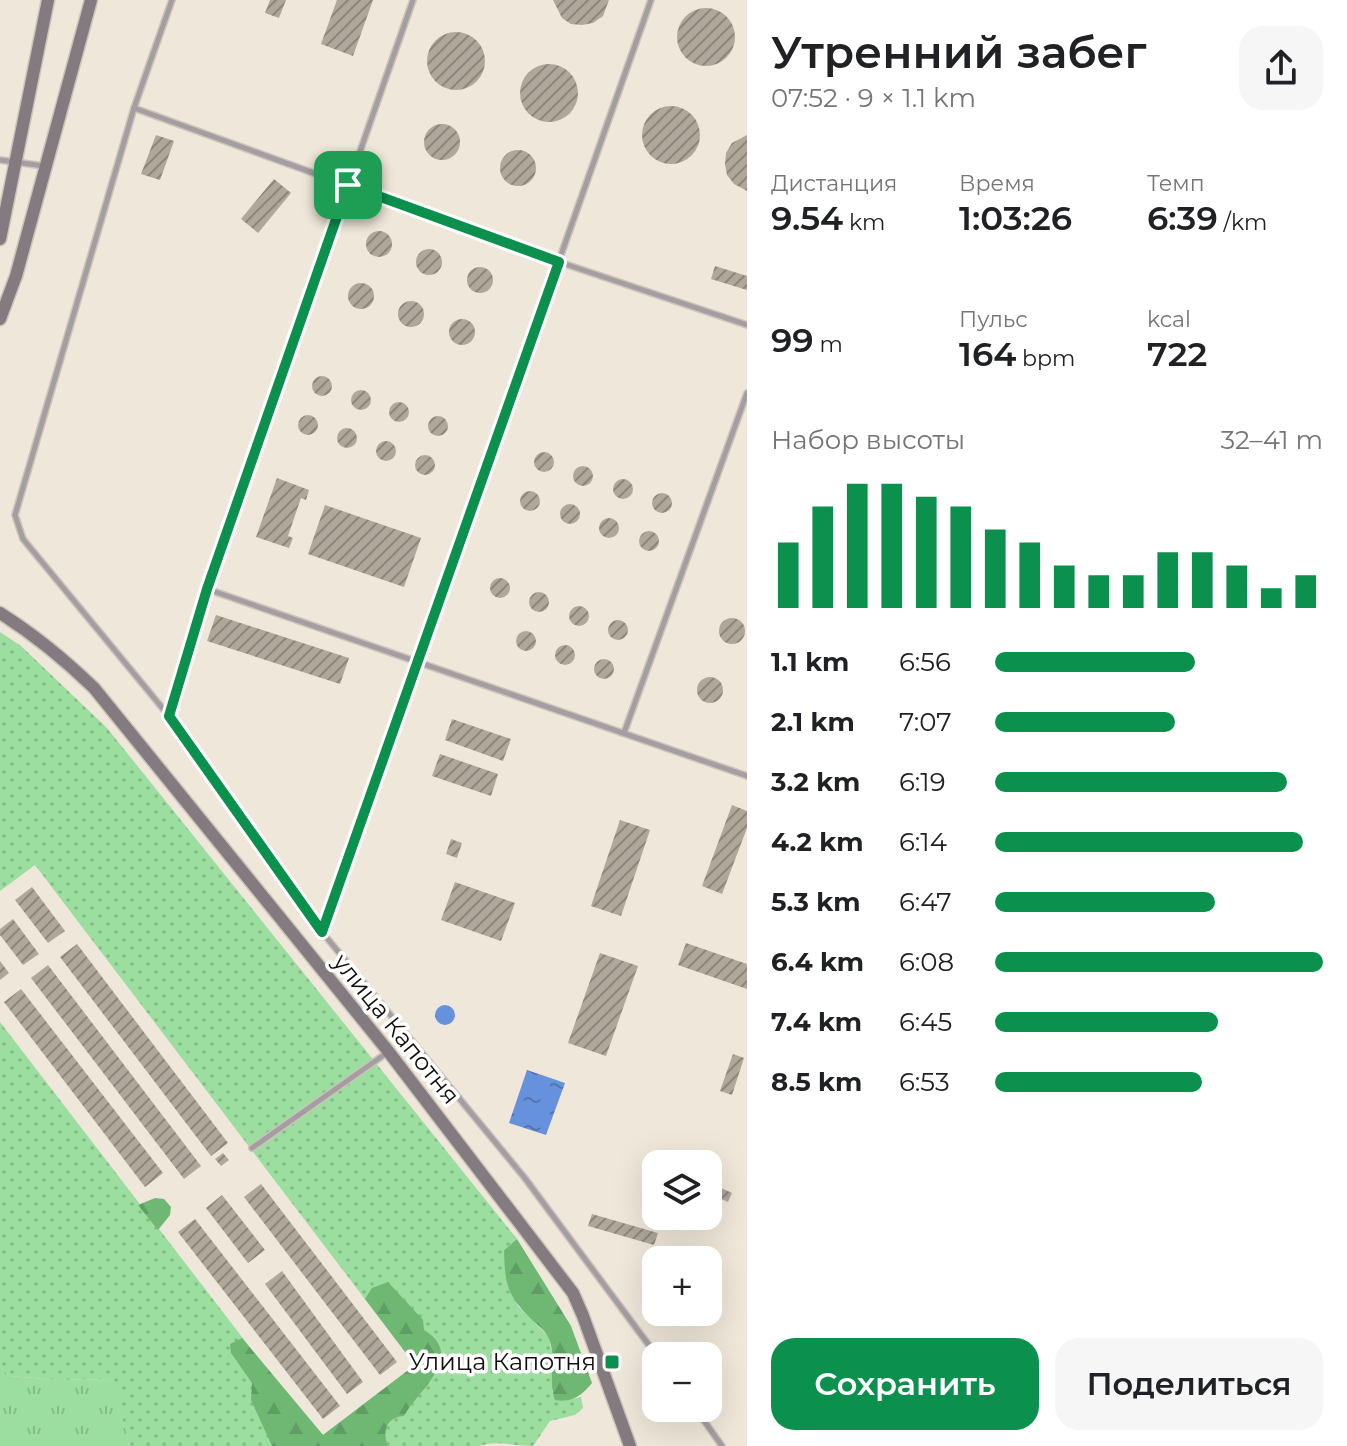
<!DOCTYPE html>
<html lang="ru">
<head>
<meta charset="utf-8">
<style>
	:root { --surface:#fff; --page:#f6f6f6; --text:#202124; --muted:#757577; --accent:#0b904e }
	body { margin:0; font-family:Montserrat,sans-serif; background:var(--page); color:var(--text); height:100vh; display:flex; flex-direction:column; font-size:30px; white-space:nowrap }
	* { box-sizing:border-box; margin:0 }
	p { font-size:26px; color:var(--muted) }
	.icon { flex:none; width:44px; height:44px; fill:none; stroke:currentColor; stroke-width:2; stroke-linecap:round; stroke-linejoin:round }
	.map { position:relative; flex:1; overflow:hidden }
	.drawer { display:flex; flex-direction:column; background:var(--surface); width:600px }
	.drawer>* { flex:none }
	.controls { position:absolute; left:642px; top:1150px; display:grid; gap:16px }
	.controls a { display:grid; place-items:center; width:80px; height:80px; border-radius:16px; background:var(--surface); box-shadow:0 8px 32px #0002; font-size:40px }
	.pin { position:absolute; display:grid; place-items:center; width:68px; height:68px; color:#fff; margin:-34px; border-radius:16px; box-shadow:0 4px 12px #0006 }
	.round { display:grid; place-items:center; flex:none; width:84px; height:84px; border-radius:24px; background:var(--page) }
	.head { display:flex; align-items:center; justify-content:space-between; height:136px; padding:0 24px }
	h1 { font-size:44px; font-weight:600; line-height:60px }
	.stats { display:grid; grid-template-columns:repeat(3,1fr); gap:12px; height:136px; padding:8px 24px }
	.stats div { display:grid; align-content:center }
	.stats b { font-size:34px; font-weight:600 }
	.stats small { font-size:22px; font-weight:400 }
	.stats p { font-size:22px }
	.chart { height:224px; padding:16px 24px }
	.chart p { display:flex; justify-content:space-between }
	.chart svg { width:100%; height:144px; margin-top:8px; stroke:var(--accent); stroke-width:6 }
	.primary-button { display:flex; gap:16px; margin-top:auto; padding:16px 24px }
	.primary-button a { flex:1; height:92px; border-radius:24px; background:var(--accent); color:#fff; font-size:32px; font-weight:600; line-height:92px; text-align:center }
	.primary-button a+a { background:var(--page); color:var(--text) }
	ul { padding:0 24px; list-style:none; font-size:26px }
	li { display:grid; grid-template-columns:128px 96px 1fr; align-items:center; height:60px }
	li i { height:20px; border-radius:10px; background:var(--accent) }
	main { display:flex; flex:1; min-height:0 }
	.map>svg:first-child { display:block }
</style>
</head>
<body>
<main>
<div class="map">
<svg width="747" height="1446" viewBox="0 0 747 1446">
	<defs>
		<pattern id="grass-dots" width="8" height="8" patternUnits="userSpaceOnUse" patternTransform="scale(2)"><rect width="8" height="8" fill="#9cdda0"/><path d="M2 2h.1M6 6h.1" fill="none" stroke="#85bc88" stroke-width="1.8" stroke-linecap="round"/></pattern>
		<pattern id="forest-firs" width="22" height="20" patternUnits="userSpaceOnUse" patternTransform="scale(2)"><rect width="22" height="20" fill="#6eb874"/><path d="M5 1l3.5 6h-7zM16 11l3.5 6h-7z" fill="#5e9d63"/></pattern>
		<pattern id="park-tufts" width="24" height="20" patternUnits="userSpaceOnUse" patternTransform="scale(2)"><rect width="24" height="20" fill="#9cdda0"/><path d="M3 7l-1-3M5 7V3M7 7l1-3M15 17l-1-3M17 17v-4M19 17l1-3" fill="none" stroke="#85bc88"/></pattern>
		<pattern id="water-ripples" width="26" height="14" patternUnits="userSpaceOnUse" patternTransform="scale(2)"><rect width="26" height="14" fill="#6691dc"/><path d="M2 4q2-2 4 0t4 0M15 11q2-2 4 0t4 0" fill="none" stroke="#5375b1"/></pattern>
		<pattern id="building-hatch" width="6" height="6" patternUnits="userSpaceOnUse" patternTransform="scale(2)"><rect width="6" height="6" fill="#aea79a"/><path d="M-1 1l2-2M0 6l6-6M5 7l2-2" fill="none" stroke="#8c867c"/></pattern>
	</defs>
	<rect width="100%" height="100%" fill="#efe7d9"/>
	<path fill="url(#grass-dots)" d="M0 632 21 646 107 728 517 1239 504 1250 518 1306 548 1336 554 1360 552 1392 564 1401 581 1397 583 1408 575 1415 550 1421 533 1446C512 1446 500 1440 479 1446H129L113 1379 57 1380 9 1376 0 1367V1022L262 1363 323 1435 415 1365 35 865 0 891Z"/>
	<g fill="url(#forest-firs)">
		<path d="M155 1198 164 1199 171 1207 170 1215 158 1230 138 1205Z"/>
		<path d="M517 1239 571 1326 592 1383C581 1396 572 1403 555 1400 547 1380 558 1358 548 1337 545 1330 536 1324 531 1319 506 1294 505 1283 504 1250Z"/>
		<path d="M388 1282 423 1320 424 1330C467 1356 417 1391 404 1416 386 1417 382 1432 388 1446H272L251 1400 252 1383 231 1353 230 1344 242 1338 323 1435 415 1365 365 1299 372 1288Z"/>
	</g>
	<path fill="url(#park-tufts)" d="M0 1367 9 1376 57 1380 114 1379 129 1446H0Z"/>
	<g fill="url(#water-ripples)">
		<circle cx="445" cy="1015" r="10"/>
		<path d="M527 1070 565 1083 546 1135 509 1123Z"/>
	</g>
	<g fill="url(#building-hatch)">
		<path d="M270 0H286L279 18 265 13Z"/>
		<path d="M337 0H373L353 56 321 44Z"/>
		<path d="M553 0H609L603 16 593 23 582 25 571 24 562 18Z"/>
		<circle cx="706" cy="37" r="29"/>
		<circle cx="456" cy="61" r="29"/>
		<circle cx="549" cy="93" r="29"/>
		<circle cx="671" cy="135" r="29"/>
		<circle cx="442" cy="142" r="18"/>
		<path d="M156 135 174 141 160 180 141 174Z"/>
		<path d="M747 135V191L734 184 727 175 725 164 726 153 732 143Z"/>
		<circle cx="518" cy="168" r="18"/>
		<path d="M274 179 291 193 258 233 241 219Z"/>
		<circle cx="379" cy="244" r="13"/>
		<circle cx="429" cy="262" r="13"/>
		<path d="M715 266 747 276V290L711 279Z"/>
		<circle cx="480" cy="280" r="13"/>
		<circle cx="361" cy="296" r="13"/>
		<circle cx="411" cy="314" r="13"/>
		<circle cx="462" cy="332" r="13"/>
		<circle cx="322" cy="386" r="10"/>
		<circle cx="361" cy="400" r="10"/>
		<circle cx="399" cy="412" r="10"/>
		<circle cx="308" cy="425" r="10"/>
		<circle cx="438" cy="426" r="10"/>
		<circle cx="347" cy="438" r="10"/>
		<circle cx="386" cy="451" r="10"/>
		<circle cx="544" cy="462" r="10"/>
		<circle cx="425" cy="465" r="10"/>
		<circle cx="583" cy="476" r="10"/>
		<path d="M277 478 309 490 306 500 301 498 288 536 293 538 289 548 256 537Z"/>
		<circle cx="623" cy="489" r="10"/>
		<circle cx="530" cy="501" r="10"/>
		<circle cx="662" cy="503" r="10"/>
		<circle cx="570" cy="514" r="10"/>
		<path d="M325 505 421 538 404 587 308 554Z"/>
		<circle cx="609" cy="528" r="10"/>
		<circle cx="649" cy="541" r="10"/>
		<circle cx="500" cy="588" r="10"/>
		<circle cx="539" cy="602" r="10"/>
		<circle cx="579" cy="616" r="10"/>
		<path d="M216 615 349 658 340 684 207 641Z"/>
		<circle cx="732" cy="631" r="13"/>
		<circle cx="618" cy="630" r="10"/>
		<circle cx="526" cy="641" r="10"/>
		<circle cx="565" cy="655" r="10"/>
		<circle cx="604" cy="669" r="10"/>
		<circle cx="710" cy="690" r="13"/>
		<path d="M452 719 511 739 503 761 445 740Z"/>
		<path d="M440 754 498 774 491 796 432 776Z"/>
		<path d="M732 805 747 811V828L722 894 702 886Z"/>
		<path d="M620 820 650 830 621 916 591 906Z"/>
		<path d="M451 839 462 843 457 858 446 854Z"/>
		<path d="M455 882 515 903 501 941 441 920Z"/>
		<path d="M32 887 65 931 48 943 15 900Z"/>
		<path d="M13 919 39 954 23 965 0 935V929Z"/>
		<path d="M686 943 747 964V989L678 965Z"/>
		<path d="M77 944 228 1143 211 1156 60 957Z"/>
		<path d="M600 953 638 966 606 1056 568 1043Z"/>
		<path d="M0 961 9 973 0 980Z"/>
		<path d="M48 965 201 1166 184 1179 31 978Z"/>
		<path d="M21 989 163 1173 145 1187 4 1002Z"/>
		<path d="M733 1054 744 1058 732 1095 720 1091Z"/>
		<path d="M223 1153 229 1160 221 1166 215 1159Z"/>
		<path d="M261 1184 397 1362 380 1375 244 1197Z"/>
		<path d="M719 1187 732 1193 728 1202 715 1196Z"/>
		<path d="M222 1195 265 1250 248 1263 206 1208Z"/>
		<path d="M592 1214 658 1233 654 1245 588 1226Z"/>
		<path d="M195 1219 340 1406 323 1419 178 1232Z"/>
		<path d="M282 1271 363 1382 347 1394 265 1284Z"/>
	</g>
	<g fill="none" stroke-linecap="round" stroke-linejoin="round">
		<g stroke="#ccc4b8" stroke-width="8">
			<g id="lane">
				<path d="M172 0 134 108 15 515 23 539 169 716 322 932 651 0"/>
				<path d="M134 108 559 262 747 325"/>
				<path d="M0 160 44 166"/>
				<path d="M207 589 747 776"/>
				<path d="M169 715 207 589 413 0"/>
				<path d="M624 733 747 393"/>
				<path d="M322 932 524 1177 657 1356"/>
				<path d="M252 1148 388 1052"/>
				<path d="M695 1408 722 1446"/>
			</g>
		</g>
		<g stroke="#ccc4b8" stroke-width="15">
			<g id="secondary">
				<path d="M0 239 48 0"/>
				<path d="M0 319 16 276 91 0"/>
				<path d="M0 613C35 635 64 659 94 688L388 1051 573 1293 583 1316 630 1446"/>
			</g>
		</g>
		<use href="#lane" stroke="#a49ea2" stroke-width="5"/>
		<use href="#secondary" stroke="#847b81" stroke-width="12"/>
	</g>
	<g fill="none" stroke-linecap="round" stroke-linejoin="round">
		<g stroke="#fff" stroke-width="16">
			<path id="route" d="M348 185 559 262 322 932 169 716 207 589Z"/>
		</g>
		<use href="#route" stroke="#0b904e" stroke-width="10"/>
	</g>
	<rect fill="#0b904e" stroke="#fff" stroke-width="3" x="604" y="1354" width="16" height="16" rx="4"/>
	<g text-anchor="middle" stroke-width="7" stroke-linejoin="round" paint-order="stroke">
		<g font-size="24" fill="#120f0b" stroke="#fff">
			<text transform="translate(396 1029) rotate(51)" y="8">улица Капотня</text>
		</g>
		<g font-size="24" fill="#120f0b" stroke="#fff" text-anchor="end">
			<text x="596" y="1370">Улица Капотня</text>
		</g>
	</g>
</svg>
<div class="controls">
<a><svg class="icon" aria-label="layers" viewBox="0 0 24 24"><path d="M12 4l9 5-9 5-9-5zM3 14l9 5 9-5"/></svg></a>
<a>+</a>
<a>−</a>
</div>
<div class="pin" style="left:348px;top:185px;background:#1e9e55"><svg class="icon" aria-label="arrive" viewBox="0 0 24 24"><path d="M6 21V4h12l-3 4 3 4H6"/></svg></div>
</div>
<section class="drawer">
<div class="head"><div><h1>Утренний забег</h1><p>07:52 · 9 × 1.1 km</p></div><a class="round"><svg class="icon" aria-label="share" viewBox="0 0 24 24"><path d="M12 15V3M7 8l5-5 5 5M5 13v7h14v-7"/></svg></a></div>
<div class="stats">
<div><p>Дистанция</p><b>9.54<small> km</small></b></div>
<div><p>Время</p><b>1:03:26</b></div>
<div><p>Темп</p><b>6:39<small> /km</small></b></div>
</div>
<div class="stats">
<div><b>99<small> m</small></b></div>
<div><p>Пульс</p><b>164<small> bpm</small></b></div>
<div><p>kcal</p><b>722</b></div>
</div>
<div class="chart"><p><span>Набор высоты</span>32–41 m</p>
<svg viewBox="0 0 160 44" preserveAspectRatio="none"><path d="M5 44V24M15 44V13M25 44V6M35 44V6M45 44V10M55 44V13M65 44V20M75 44V24M85 44V31M95 44V34M105 44V34M115 44V27M125 44V27M135 44V31M145 44V38M155 44V34"/></svg>
</div>
<ul>
<li><b>1.1 km</b>6:56<i style="width:61%"></i></li>
<li><b>2.1 km</b>7:07<i style="width:55%"></i></li>
<li><b>3.2 km</b>6:19<i style="width:89%"></i></li>
<li><b>4.2 km</b>6:14<i style="width:94%"></i></li>
<li><b>5.3 km</b>6:47<i style="width:67%"></i></li>
<li><b>6.4 km</b>6:08<i style="width:100%"></i></li>
<li><b>7.4 km</b>6:45<i style="width:68%"></i></li>
<li><b>8.5 km</b>6:53<i style="width:63%"></i></li>
</ul>
<div class="primary-button"><a>Сохранить</a><a>Поделиться</a></div>
</section>
</main>
</body>
</html>
